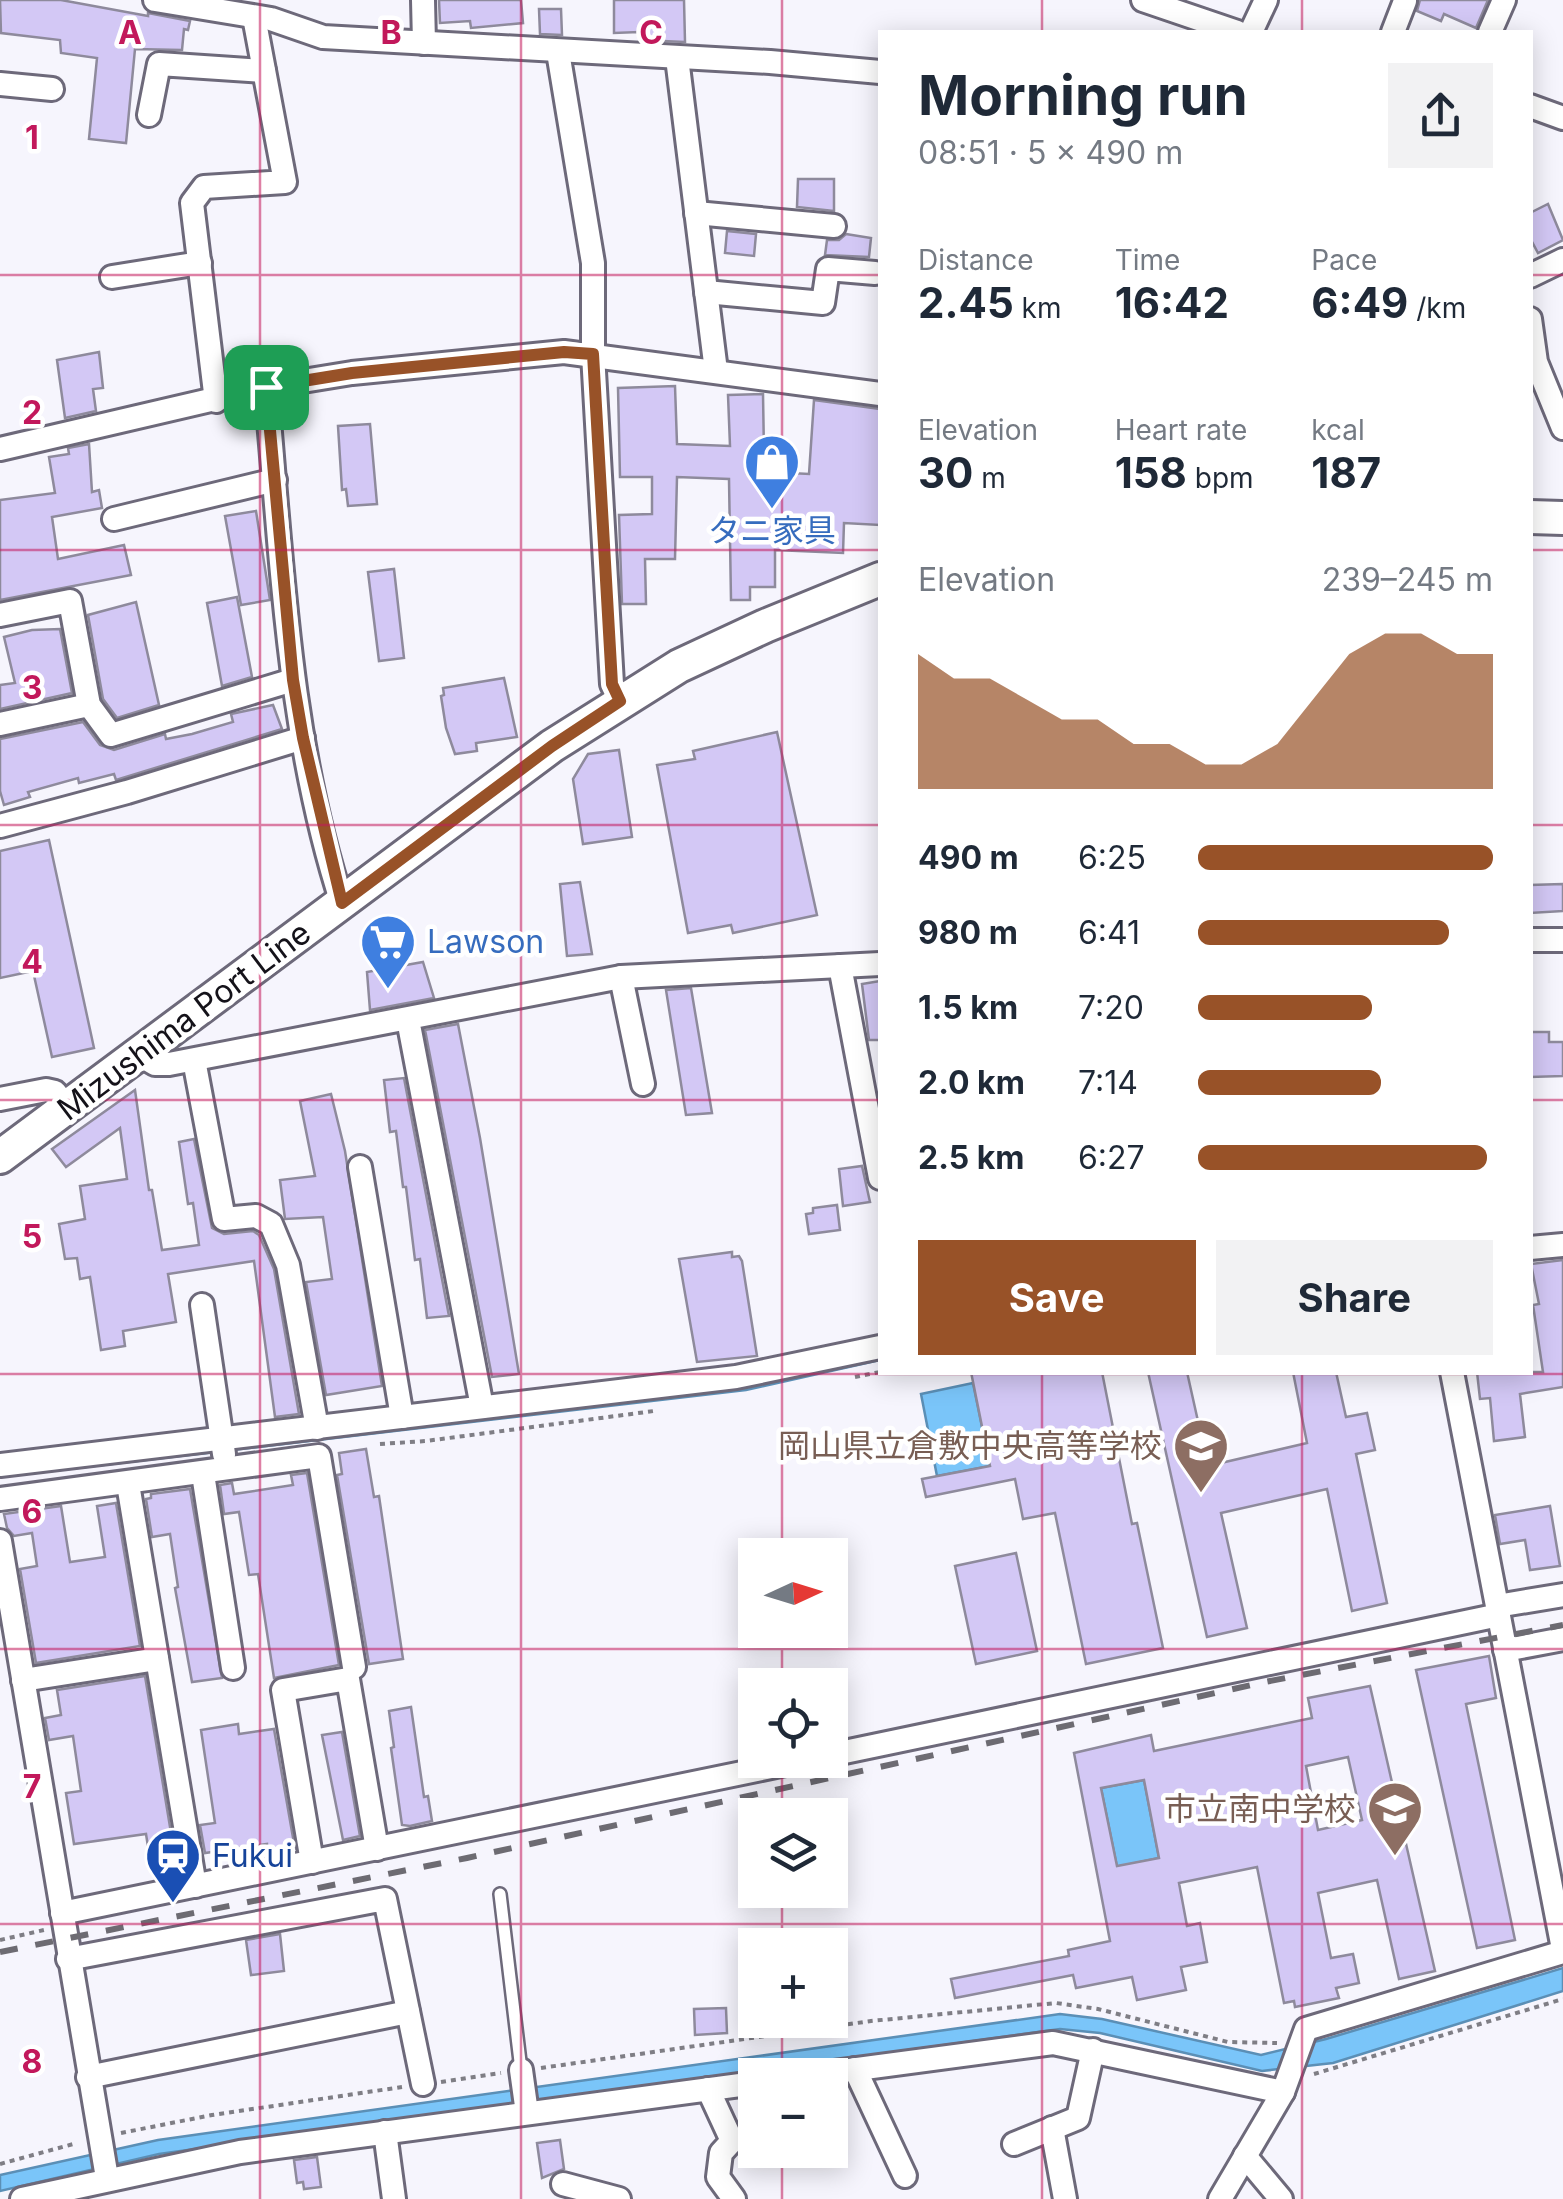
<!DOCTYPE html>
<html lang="en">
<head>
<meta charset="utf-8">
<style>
	:root { --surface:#fff; --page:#f2f2f3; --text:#1f2937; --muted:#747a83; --accent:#985228 }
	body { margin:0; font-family:Inter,"Noto Sans JP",sans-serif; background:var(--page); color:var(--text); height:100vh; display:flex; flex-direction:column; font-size:38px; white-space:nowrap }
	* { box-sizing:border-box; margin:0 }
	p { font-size:32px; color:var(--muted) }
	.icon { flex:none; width:55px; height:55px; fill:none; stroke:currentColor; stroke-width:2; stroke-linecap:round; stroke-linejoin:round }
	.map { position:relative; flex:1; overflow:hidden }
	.panel { position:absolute; left:878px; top:30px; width:655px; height:1345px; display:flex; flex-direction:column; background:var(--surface); border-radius:0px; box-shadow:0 5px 25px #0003 }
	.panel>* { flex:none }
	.needle { width:65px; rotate:86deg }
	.buttons { position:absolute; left:738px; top:1538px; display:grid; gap:20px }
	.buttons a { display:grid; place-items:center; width:110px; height:110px; border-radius:0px; background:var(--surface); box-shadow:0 5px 25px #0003; font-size:50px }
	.pin { position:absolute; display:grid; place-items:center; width:85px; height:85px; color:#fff; margin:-42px; border-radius:20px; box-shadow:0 5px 15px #0006 }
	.round { display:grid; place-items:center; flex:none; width:105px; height:105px; border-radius:0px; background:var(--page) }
	.overview { display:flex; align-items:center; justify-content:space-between; height:170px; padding:0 40px }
	h1 { font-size:55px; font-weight:700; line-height:75px }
	.figures { display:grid; grid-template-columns:repeat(3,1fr); gap:15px; height:170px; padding:10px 40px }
	.figures div { display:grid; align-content:center }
	.figures b { font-size:42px; font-weight:700 }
	.figures small { font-size:28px; font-weight:400 }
	.figures p { font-size:28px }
	.chart { height:280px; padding:20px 40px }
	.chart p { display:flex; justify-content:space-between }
	.chart svg { width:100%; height:180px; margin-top:10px; fill:var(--accent); opacity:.7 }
	.button { display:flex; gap:20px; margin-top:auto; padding:20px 40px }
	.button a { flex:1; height:115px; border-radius:0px; background:var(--accent); color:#fff; font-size:40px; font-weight:700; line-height:115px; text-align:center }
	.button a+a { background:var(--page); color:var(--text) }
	ul { padding:0 40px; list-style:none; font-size:32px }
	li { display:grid; grid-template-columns:160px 120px 1fr; align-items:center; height:75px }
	li i { height:25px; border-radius:12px; background:var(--accent) }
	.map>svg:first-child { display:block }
</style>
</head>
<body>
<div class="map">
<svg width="1563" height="2199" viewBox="0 0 1563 2199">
	<rect width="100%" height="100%" fill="#f6f5fd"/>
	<g fill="#7ac5f9" stroke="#5b8fb6" stroke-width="2.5">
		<path d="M880 1355V1360L746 1390 0 1477V1472Z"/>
		<path d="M973 1383 990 1466 937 1476 921 1394Z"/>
		<path d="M1144 1780 1159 1858 1117 1867 1101 1788Z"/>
		<path d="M1563 1968V1991L1333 2063 1262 2071 1100 2033 1060 2029 159 2154 0 2191V2175L158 2140 1060 2014 1102 2019 1261 2055 1326 2039Z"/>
	</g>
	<g fill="#d3c8f5" stroke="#8e8a9c" stroke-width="2.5" fill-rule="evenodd">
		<path d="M0 0H61L148 16V13L190 21 188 30 184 29 182 50 135 49 126 143 89 139 97 58 61 53 60 40 1 33Z"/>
		<path d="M439 0H521L523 23 471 28 470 21 440 23Z"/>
		<path d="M614 0H684L685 42 640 40 639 32 614 33Z"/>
		<path d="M1420 0H1488L1476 28 1444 14 1441 21 1417 11Z"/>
		<path d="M539 9H561L562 35 540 34Z"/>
		<path d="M798 179H834V211L797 207Z"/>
		<path d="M1548 204 1563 240 1538 253 1530 238V213Z"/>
		<path d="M727 231 756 234 754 256 725 253Z"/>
		<path d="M846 234 871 238 869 257 825 255 827 240H839Z"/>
		<path d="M99 352 103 388 93 389 96 411 65 418 57 360Z"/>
		<path d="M675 386 677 444 730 446 728 395 763 394 764 453H770L771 472 809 474 814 400 880 409V525L844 523 843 553 775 550V587H750V600H731L729 479 677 477 675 559H645L646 604H622L619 515 652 514V477H620L618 388Z"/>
		<path d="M370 424 377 504 348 506 346 489 342 490 338 426Z"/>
		<path d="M89 444 92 492 99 490 102 508 52 517 58 559 124 545 131 575 0 600V500L55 493 49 457 69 454 68 448Z"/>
		<path d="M256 511 270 600 241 605 225 516Z"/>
		<path d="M394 569 404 658 379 661 368 572Z"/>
		<path d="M237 597 252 677 222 686 207 603Z"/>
		<path d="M136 602 159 705 117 718 103 699 88 615Z"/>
		<path d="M60 629 72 693 0 709V685L15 683 4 637 32 630Z"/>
		<path d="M504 678 517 737 476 743 477 751 455 754 446 728 441 696 444 695 443 688Z"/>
		<path d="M273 705 282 729 116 780 114 774 79 783 78 778 28 792 30 797 4 805 0 791V739L83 722 100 745 114 750 165 734 166 739 192 734 233 722 231 714Z"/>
		<path d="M777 732 817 915 733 933 731 925 688 933 657 765 695 759 693 751Z"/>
		<path d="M619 750 632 837 583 844 573 779 588 754Z"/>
		<path d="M49 840 94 1048 52 1057 33 971 0 978V851Z"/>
		<path d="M580 882 592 954 567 956 560 884Z"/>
		<path d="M1563 884V911L1530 913V885Z"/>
		<path d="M423 962 434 998 370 1010 367 972Z"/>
		<path d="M880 981V1040H869L862 984Z"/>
		<path d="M691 988 712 1113 686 1115 666 990Z"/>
		<path d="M458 1024 480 1138 519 1374 492 1377 425 1030Z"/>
		<path d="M1530 1032H1549V1042H1563V1076L1530 1077Z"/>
		<path d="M404 1078 449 1316 427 1318 420 1259 415 1260 406 1187H403L396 1131 390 1132 384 1080Z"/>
		<path d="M135 1090 149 1190H152L162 1250 199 1245 193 1203 188 1204 179 1142 194 1139 212 1228 224 1234 253 1231 259 1235 274 1269 299 1414 275 1417 254 1261 168 1274 176 1322 123 1331 125 1346 101 1350 90 1277 80 1279 77 1258 65 1259 59 1224 85 1219 80 1186 127 1179 120 1128 66 1167 52 1149Z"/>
		<path d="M331 1094 345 1151 382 1386 326 1395 306 1282 332 1279 323 1217 285 1219 280 1180 315 1176 300 1101Z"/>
		<path d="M862 1166 870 1202 843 1206 839 1169Z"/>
		<path d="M837 1205 840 1230 809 1234 806 1214 813 1213V1208Z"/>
		<path d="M732 1252V1257L739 1256 742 1261 757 1356 697 1362 679 1259Z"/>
		<path d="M1563 1260V1387L1520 1394 1525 1437 1494 1441 1490 1398 1480 1399 1477 1372H1543L1533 1305 1539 1304 1531 1264Z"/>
		<path d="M971 1372H1102L1132 1524 1137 1523 1163 1648 1086 1664 1055 1513 1023 1519 1015 1479 926 1497 922 1479 990 1466Z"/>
		<path d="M1148 1372H1187L1208 1466 1307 1443 1293 1372H1336L1346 1417 1367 1413 1375 1450 1356 1454 1387 1603 1352 1611 1327 1489 1221 1513 1247 1628 1207 1637Z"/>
		<path d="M366 1449 374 1497 379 1496 403 1659 369 1664 337 1475 342 1474 339 1453Z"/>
		<path d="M307 1473 339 1665 274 1678 258 1574 249 1575 239 1512 224 1514 220 1485 232 1483 234 1494 293 1485 291 1475Z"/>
		<path d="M190 1489 222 1678 192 1682 175 1588 178 1587 170 1534 152 1537 146 1499 151 1498V1494Z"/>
		<path d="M116 1503 140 1646 36 1663 20 1569 37 1566 32 1533 14 1536 7 1528 4 1514 61 1506 70 1562 105 1557 97 1506Z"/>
		<path d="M1550 1506 1560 1566 1530 1570 1525 1540 1500 1544 1495 1515Z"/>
		<path d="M1016 1553 1037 1651 976 1664 955 1566Z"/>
		<path d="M1489 1656 1496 1698 1466 1704 1515 1940 1477 1948 1416 1670Z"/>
		<path d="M145 1676 177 1869 152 1872 146 1834 74 1844 66 1793 81 1791 73 1736 49 1740 45 1718 61 1715 57 1690Z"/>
		<path d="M1370 1686 1435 1971 1399 1979 1377 1880 1318 1893 1331 1958 1353 1954 1359 1983 1336 1988 1339 1998 1295 2007 1294 2001 1284 2003 1257 1867 1179 1883 1187 1926 1200 1923 1207 1962 1181 1967 1186 1990 1137 2000 1132 1977 1076 1988 1073 1975 955 1998 951 1979 1069 1956 1068 1950 1110 1941 1074 1753 1151 1735 1154 1751 1312 1718 1308 1698ZM1348 1757 1362 1820 1318 1830 1306 1766ZM1144 1780 1159 1858 1117 1866 1101 1788Z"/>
		<path d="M411 1707 424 1797 428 1796 432 1821 410 1826 402 1825 391 1748 394 1747 389 1711Z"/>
		<path d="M238 1724 239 1734 274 1729 295 1849 268 1853 267 1844 205 1853 200 1825 215 1823 201 1730Z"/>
		<path d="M342 1732 360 1836 343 1840 322 1735Z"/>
		<path d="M280 1934 284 1971 251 1975 246 1940Z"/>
		<path d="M726 2008 727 2033 695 2035 694 2009Z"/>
		<path d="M560 2140 564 2169 542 2178 537 2143Z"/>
		<path d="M317 2157 321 2187 304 2189 303 2182 297 2183 294 2160Z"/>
	</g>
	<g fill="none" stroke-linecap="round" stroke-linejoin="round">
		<g stroke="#6d697a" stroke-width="16">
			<path id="service" d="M500 1894 521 2070"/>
		</g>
		<g stroke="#6d697a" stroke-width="28">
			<g id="minor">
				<path d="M155 0 271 19 323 37 770 62 880 72"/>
				<path d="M423 0 424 43"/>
				<path d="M1143 0 1237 32"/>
				<path d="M1251 32 1266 0"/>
				<path d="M1393 32 1405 1"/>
				<path d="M1490 32 1504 0"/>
				<path d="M558 52 593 263V354L612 684 620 701"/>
				<path d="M677 58 716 371"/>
				<path d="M0 84 52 89"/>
				<path d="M1530 106 1563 118"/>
				<path d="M149 115 159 64 264 71"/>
				<path d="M696 213 834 226"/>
				<path d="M1530 276 1563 260"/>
				<path d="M112 277 200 263"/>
				<path d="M706 292 823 303 828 269 875 273"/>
				<path d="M1530 319 1536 362 1563 428"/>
				<path d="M266 387C282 560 288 737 342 903"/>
				<path d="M216 401 192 203 204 187 285 182 254 17"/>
				<path d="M0 449 266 387 352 373 564 352 880 394"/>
				<path d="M114 519 275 480"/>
				<path d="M0 615 70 601 89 705 111 735 293 680"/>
				<path d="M0 724 89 705"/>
				<path d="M0 826 127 792 303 738"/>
				<path d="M1530 940H1563"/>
				<path d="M840 966 880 1178"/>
				<path d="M621 977 643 1084"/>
				<path d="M410 1030 482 1407"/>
				<path d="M138 1054 155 1064H169L621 977 880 964"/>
				<path d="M194 1060 224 1219 256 1216 271 1224 288 1265 317 1428"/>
				<path d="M0 1099 46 1090 55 1092 67 1107"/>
				<path d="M360 1167 402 1417"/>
				<path d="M1530 1248 1563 1245"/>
				<path d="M202 1305 224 1454"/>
				<path d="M1452 1372 1563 1949"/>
				<path d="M0 1465 736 1377 880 1347"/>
				<path d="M203 1474 233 1668"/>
				<path d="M128 1484 195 1886"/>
				<path d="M0 1499 319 1456 354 1667"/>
				<path d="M0 1541 107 2178"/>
				<path d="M1497 1606 1563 1595"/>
				<path d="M1505 1650 1563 1639"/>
				<path d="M23 1680 157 1659"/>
				<path d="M830 1755 1499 1615"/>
				<path d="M312 1862 283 1690 348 1679 377 1849"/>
				<path d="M62 1913 805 1760"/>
				<path d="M68 1959 385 1899 423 2084"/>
				<path d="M855 2069 905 2176"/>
				<path d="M521 2070 527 2113"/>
				<path d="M812 2075 1053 2043 1283 2092"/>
				<path d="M88 2077 408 2012"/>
				<path d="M708 2089 732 2141 721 2153 718 2177 734 2199"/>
				<path d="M1052 2128 1065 2199"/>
				<path d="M385 2132 394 2199"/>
				<path d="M1014 2144 1078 2118 1093 2050"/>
				<path d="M1245 2156 1281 2199"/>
				<path d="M563 2184 619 2199"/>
				<path d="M22 2199 240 2152 755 2083"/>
				<path d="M1220 2199 1283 2092 1306 2029 1563 1952"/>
			</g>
		</g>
		<g stroke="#6d697a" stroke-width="38">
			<g id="secondary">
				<path d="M1530 517 1563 518"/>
				<path d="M0 1157 552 746 679 666 765 626 880 579"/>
			</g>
		</g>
		<g stroke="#7f7e85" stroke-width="4" stroke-dasharray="5 5" stroke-linecap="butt">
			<path d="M855 1377 880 1372"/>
			<path d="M380 1444 426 1441 654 1411"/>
			<path d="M0 1940 44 1930"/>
			<path d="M541 2068 871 2021 1056 2003 1098 2009 1228 2042 1277 2043"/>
			<path d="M1314 2074 1563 1999"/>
			<path d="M441 2082 501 2073"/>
			<path d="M121 2133 212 2115 402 2087"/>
			<path d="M0 2164 77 2143"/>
		</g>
		<use href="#service" stroke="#fff" stroke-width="11"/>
		<use href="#minor" stroke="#fff" stroke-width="22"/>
		<use href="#secondary" stroke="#fff" stroke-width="32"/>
		<path stroke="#6d6b72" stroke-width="6" stroke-dasharray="18 18" stroke-linecap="butt" d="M0 1952 467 1858 1265 1682 1563 1625"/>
	</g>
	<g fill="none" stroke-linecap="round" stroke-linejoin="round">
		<g stroke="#fff" stroke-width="20">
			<path id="route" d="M564 352 593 354 612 684 620 701 552 746 342 903 303 738 293 680 266 387 352 373Z"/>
		</g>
		<use href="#route" stroke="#985228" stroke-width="12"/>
	</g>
	<path fill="none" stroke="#c2185b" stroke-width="2.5" stroke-opacity="0.55" d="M260 0V2199M521 0V2199M782 0V1555M1042 0V32M1302 0V32M0 275H880M1530 275H1563M0 550H880M1530 550H1563M0 825H880M1530 825H1563M0 1100H880M1530 1100H1563M1042 1372V2199M1302 1372V2199M0 1374H1563M782 1630V1685M0 1649H1563M782 1760V1815M782 1890V1945M0 1924H1563M782 2020V2075M782 2150V2199"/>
	<defs>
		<g id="shop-pin" transform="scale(2.875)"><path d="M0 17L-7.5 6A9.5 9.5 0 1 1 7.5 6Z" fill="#3f7fe0" stroke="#fff"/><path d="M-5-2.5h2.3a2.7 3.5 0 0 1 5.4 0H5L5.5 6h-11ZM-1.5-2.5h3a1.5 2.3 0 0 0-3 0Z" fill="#fff"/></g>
		<g id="supermarket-pin" transform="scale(2.875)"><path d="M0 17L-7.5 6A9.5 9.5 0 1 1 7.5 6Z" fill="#3f7fe0" stroke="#fff"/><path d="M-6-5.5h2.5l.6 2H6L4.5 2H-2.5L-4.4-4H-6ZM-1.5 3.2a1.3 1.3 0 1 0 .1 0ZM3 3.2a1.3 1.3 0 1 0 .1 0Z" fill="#fff"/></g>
		<g id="school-pin" transform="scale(2.875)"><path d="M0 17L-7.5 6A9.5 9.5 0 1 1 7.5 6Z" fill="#8d6e63" stroke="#fff"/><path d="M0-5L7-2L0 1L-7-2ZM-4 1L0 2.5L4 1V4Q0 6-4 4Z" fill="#fff"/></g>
		<g id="station-pin" transform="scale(2.875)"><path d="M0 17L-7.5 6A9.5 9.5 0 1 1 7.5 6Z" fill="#1a4fb4" stroke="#fff"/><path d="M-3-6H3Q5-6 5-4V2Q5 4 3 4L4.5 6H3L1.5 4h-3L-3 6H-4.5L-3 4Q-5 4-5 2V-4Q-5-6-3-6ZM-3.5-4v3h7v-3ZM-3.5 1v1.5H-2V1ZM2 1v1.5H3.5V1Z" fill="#fff"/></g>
	</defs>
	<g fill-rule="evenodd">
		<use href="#shop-pin" x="772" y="462"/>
		<use href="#supermarket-pin" x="388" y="942"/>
		<use href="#school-pin" x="1201" y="1446"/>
		<use href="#school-pin" x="1395" y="1809"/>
		<use href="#station-pin" x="173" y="1856"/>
	</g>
	<g text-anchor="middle" stroke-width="9" stroke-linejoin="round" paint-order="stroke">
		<g font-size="32" fill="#366cbe" stroke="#fff">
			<text x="772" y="542">タニ家具</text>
			<text x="427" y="953" text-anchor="start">Lawson</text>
		</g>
		<g font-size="32" fill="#141219" stroke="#fff">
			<text transform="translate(184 1021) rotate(-37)" y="11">Mizushima Port Line</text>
		</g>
		<g font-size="32" fill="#785e54" stroke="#fff" text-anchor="end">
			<text x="1162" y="1457">岡山県立倉敷中央高等学校</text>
			<text x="1356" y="1820">市立南中学校</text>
		</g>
		<g font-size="32" fill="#164399" stroke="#fff" text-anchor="start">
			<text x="212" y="1867">Fukui</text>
		</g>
	</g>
	<g font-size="32" text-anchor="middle" font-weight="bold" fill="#c2185b" stroke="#fff" stroke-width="9" stroke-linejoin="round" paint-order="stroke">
		<text x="130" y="44">A</text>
		<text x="391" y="44">B</text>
		<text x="651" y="44">C</text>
		<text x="32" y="149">1</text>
		<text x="32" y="424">2</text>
		<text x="32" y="699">3</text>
		<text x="32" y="973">4</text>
		<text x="32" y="1248">5</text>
		<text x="32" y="1523">6</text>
		<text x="32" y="1798">7</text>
		<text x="32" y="2073">8</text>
	</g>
</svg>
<div class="buttons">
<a><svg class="needle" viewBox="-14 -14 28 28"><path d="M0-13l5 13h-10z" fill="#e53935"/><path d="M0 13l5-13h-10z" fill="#747a83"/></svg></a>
<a><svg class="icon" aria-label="locate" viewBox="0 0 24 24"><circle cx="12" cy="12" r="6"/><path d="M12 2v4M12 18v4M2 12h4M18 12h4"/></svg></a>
<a><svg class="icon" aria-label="layers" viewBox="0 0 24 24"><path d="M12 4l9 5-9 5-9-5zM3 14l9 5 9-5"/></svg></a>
<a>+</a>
<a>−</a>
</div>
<div class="pin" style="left:266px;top:387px;background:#1e9e55"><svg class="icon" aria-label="arrive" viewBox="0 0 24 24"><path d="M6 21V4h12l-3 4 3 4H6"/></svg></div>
<section class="panel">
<div class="overview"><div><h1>Morning run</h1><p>08:51 · 5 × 490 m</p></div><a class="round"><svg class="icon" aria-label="share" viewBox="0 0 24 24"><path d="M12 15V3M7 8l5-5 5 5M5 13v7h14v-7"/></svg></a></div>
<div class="figures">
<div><p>Distance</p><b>2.45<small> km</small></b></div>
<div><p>Time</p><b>16:42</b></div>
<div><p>Pace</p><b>6:49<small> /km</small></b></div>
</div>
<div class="figures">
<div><p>Elevation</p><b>30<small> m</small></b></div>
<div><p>Heart rate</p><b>158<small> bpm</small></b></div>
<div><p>kcal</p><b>187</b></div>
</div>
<div class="chart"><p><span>Elevation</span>239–245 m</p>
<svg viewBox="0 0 160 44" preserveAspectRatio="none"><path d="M0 44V11L10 17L20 17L30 22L40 27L50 27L60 33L70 33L80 38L90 38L100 33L110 22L120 11L130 6L140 6L150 11L160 11V44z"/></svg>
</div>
<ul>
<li><b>490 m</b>6:25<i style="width:100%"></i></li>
<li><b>980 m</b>6:41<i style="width:85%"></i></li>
<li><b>1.5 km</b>7:20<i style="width:59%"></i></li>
<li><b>2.0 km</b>7:14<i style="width:62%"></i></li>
<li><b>2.5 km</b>6:27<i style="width:98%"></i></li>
</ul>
<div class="button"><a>Save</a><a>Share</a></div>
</section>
</div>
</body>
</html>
